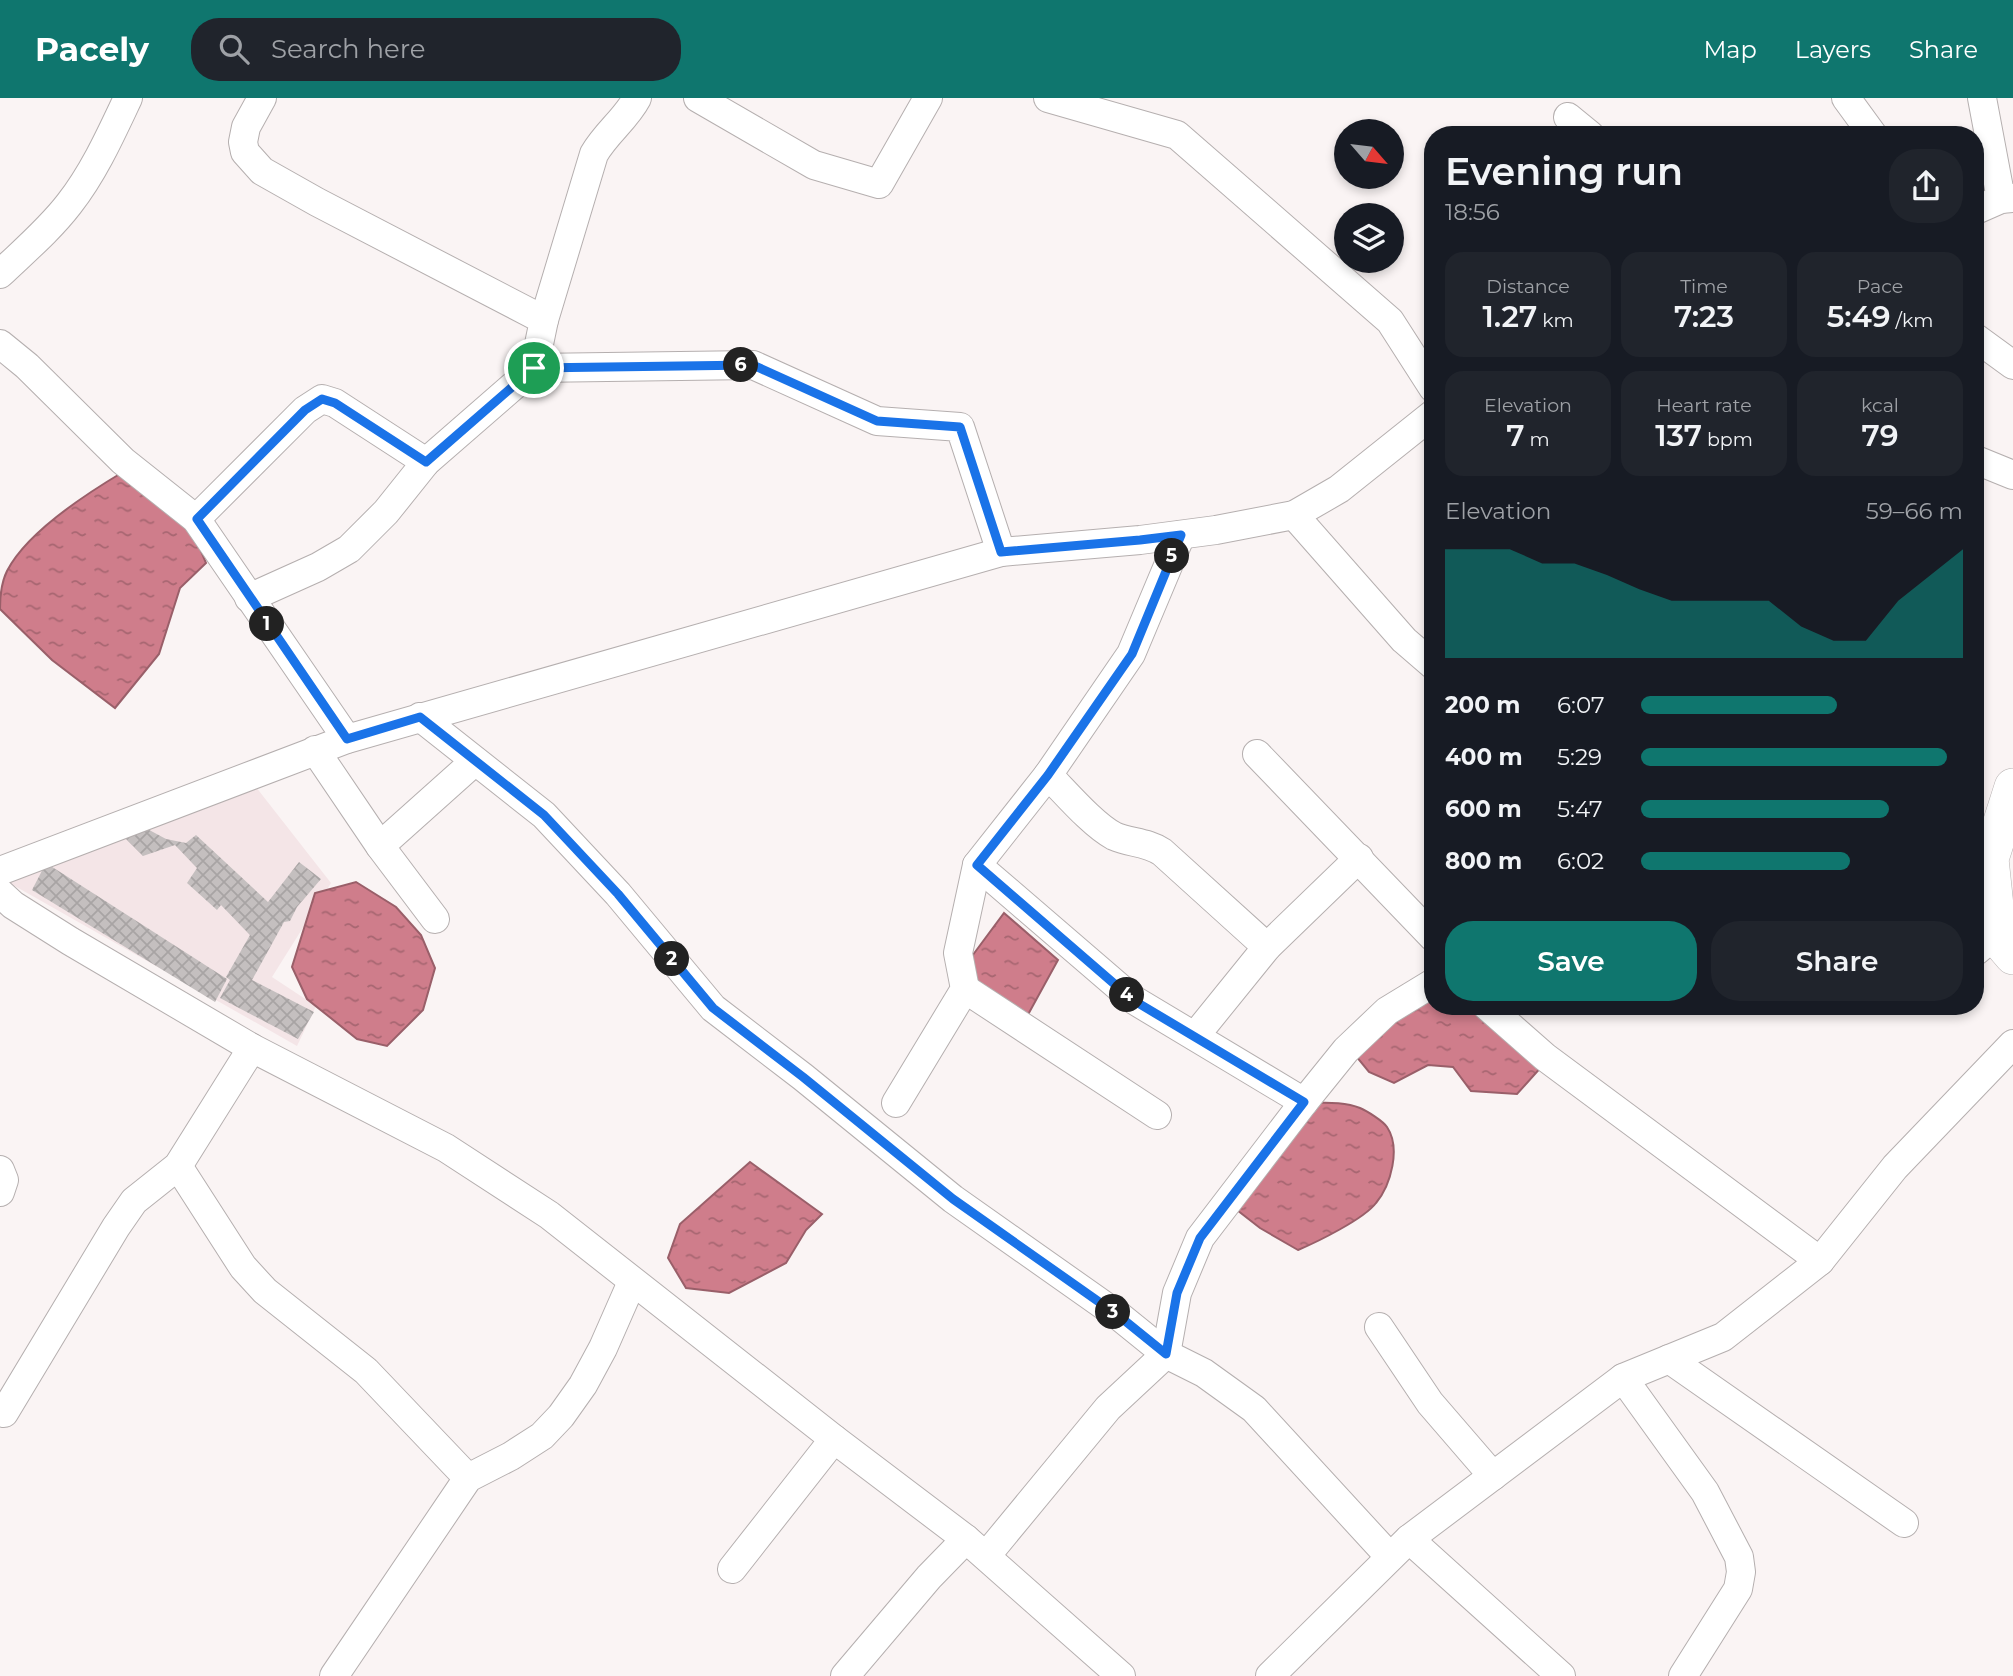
<!DOCTYPE html>
<html lang="en">
<head>
<meta charset="utf-8">
<style>
	:root { --surface:#171b24; --page:#20242c; --text:#f1f3f6; --muted:#9ea1a6; --accent:#0f766e }
	body { margin:0; font-family:Montserrat,sans-serif; background:var(--page); color:var(--text); height:100vh; display:flex; flex-direction:column; font-size:26px; white-space:nowrap }
	* { box-sizing:border-box; margin:0 }
	p { font-size:23px; color:var(--muted) }
	.icon { flex:none; width:38px; height:38px; fill:none; stroke:currentColor; stroke-width:2; stroke-linecap:round; stroke-linejoin:round }
	.map { position:relative; flex:1; overflow:hidden }
	.panel { position:absolute; left:1424px; top:28px; width:560px; height:889px; display:flex; flex-direction:column; background:var(--surface); border-radius:28px; box-shadow:0 4px 10px #0003 }
	.panel>* { flex:none }
	.needle { width:46px; rotate:118deg }
	.tools { position:absolute; left:1334px; top:21px; display:grid; gap:14px }
	.tools a { display:grid; place-items:center; width:70px; height:70px; border-radius:50%; background:var(--surface); box-shadow:0 4px 10px #0003; font-size:35px }
	.pin { position:absolute; display:grid; place-items:center; width:60px; height:60px; color:#fff; margin:-30px; border:4px solid #fff; border-radius:50%; box-shadow:0 2px 7px #0007 }
	.km { position:absolute; width:35px; height:35px; margin:-18px; border-radius:50%; background:#222; color:#fff; font-size:19px; line-height:35px; text-align:center }
	.round { display:grid; place-items:center; flex:none; width:74px; height:74px; border-radius:28px; background:var(--page) }
	.headline { display:flex; align-items:center; justify-content:space-between; height:119px; padding:0 21px }
	h1 { font-size:38px; font-weight:600; line-height:52px }
	.stats { display:grid; grid-template-columns:repeat(3,1fr); gap:10px; height:119px; padding:7px 21px }
	.stats div { display:grid; align-content:center; border-radius:18px; background:var(--page); text-align:center }
	.stats b { font-size:30px; font-weight:600 }
	.stats small { font-size:19px; font-weight:400 }
	.stats p { font-size:19px }
	.chart { height:196px; padding:14px 21px }
	.chart p { display:flex; justify-content:space-between }
	.chart svg { width:100%; height:126px; margin-top:7px; fill:var(--accent); opacity:.7 }
	.cta { display:flex; gap:14px; margin-top:auto; padding:14px 21px }
	.cta a { flex:1; height:80px; border-radius:28px; background:var(--accent); color:#fff; font-size:28px; font-weight:600; line-height:80px; text-align:center }
	.cta a+a { background:var(--page); color:var(--text) }
	ul { padding:0 21px; list-style:none; font-size:23px }
	li { display:grid; grid-template-columns:112px 84px 1fr; align-items:center; height:52px }
	li i { height:18px; border-radius:9px; background:var(--accent) }
	header { display:flex; align-items:center; gap:42px; box-sizing:border-box; height:98px; padding:0 35px; background:var(--accent); color:#fff }
	header strong { font-size:33px }
	nav { display:flex; gap:38px; margin-inline-start:auto; font-size:24px }
	.search { width:490px; height:63px; background:var(--page); display:flex; align-items:center; gap:18px; box-sizing:border-box; padding:0 24px; border-radius:28px; color:var(--muted); font-size:26px }
	.map>svg:first-child { display:block }
</style>
</head>
<body>
<header>
<strong>Pacely</strong>
<div class="search"><svg class="icon" aria-label="search" viewBox="0 0 24 24"><circle cx="10" cy="10" r="6"/><path d="M15 15l6 6"/></svg>Search here</div>
<nav><a>Map</a><a>Layers</a><a>Share</a></nav>
</header>
<div class="map">
<svg width="2013" height="1578" viewBox="0 0 2013 1578">
	<defs>
		<pattern id="water-ripples" width="26" height="14" patternUnits="userSpaceOnUse" patternTransform="scale(1.75)"><rect width="26" height="14" fill="#cf7d8b"/><path d="M2 4q2-2 4 0t4 0M15 11q2-2 4 0t4 0" fill="none" stroke="#a76671"/></pattern>
		<pattern id="building-cross-hatch" width="8" height="8" patternUnits="userSpaceOnUse" patternTransform="scale(1.75)"><rect width="8" height="8" fill="#c4bfbf"/><path d="M0 0l8 8M0 8l8-8" fill="none" stroke="#a8a4a4"/></pattern>
	</defs>
	<rect width="100%" height="100%" fill="#faf4f4"/>
	<path fill="#f4e5e7" d="M252 684 331 785 272 879 316 908 297 948 6 783Z"/>
	<g fill="url(#water-ripples)" stroke="#995f69" stroke-width="2">
		<path d="M123 374 190 426 206 465 180 490 159 556 115 610 52 562 0 511C0 498 1 485 7 473 27 434 86 396 123 374Z"/>
		<path d="M356 784 396 809 421 837 435 870 423 912 387 948 357 941 307 901 292 869 315 795Z"/>
		<path d="M1004 815 1058 862 1019 933 958 877Z"/>
		<path d="M1433 893V908H1473L1528 952 1543 967 1517 996 1471 993 1453 969 1428 967 1394 985 1369 974 1351 952Z"/>
		<path d="M1306 1005C1323 1005 1344 1003 1360 1010 1367 1013 1383 1023 1387 1029 1401 1050 1391 1087 1376 1105 1364 1121 1317 1144 1298 1152L1260 1130 1237 1112Z"/>
		<path d="M750 1064 822 1116 806 1132 786 1165 729 1195 686 1190 668 1160 680 1126Z"/>
	</g>
	<g fill="url(#building-cross-hatch)">
		<path d="M140 727 166 741 186 745 196 737 268 804 299 764 321 781 297 809 290 823 284 824 252 882 314 914 298 941 220 900 230 882 226 879 250 837 221 807 217 812 187 785 197 770 175 747 143 758 125 740Z"/>
		<path d="M46 765 227 881 215 904 32 792Z"/>
	</g>
	<g fill="none" stroke-linecap="round" stroke-linejoin="round">
		<g stroke="#b5afaf" stroke-width="30">
			<g id="minor">
				<path d="M262 0 246 29 243 44 245 54 262 73 317 104 544 222 534 270 753 267 877 323 960 329 1001 454"/>
				<path d="M698 0 814 67 879 86 928 0"/>
				<path d="M1048 0 1177 37 1390 223 1433 290"/>
				<path d="M1846 0 1873 37"/>
				<path d="M1982 0 2001 101"/>
				<path d="M1568 19 1590 37"/>
				<path d="M1976 112 2001 101 2013 100"/>
				<path d="M0 176C24 153 49 132 69 106 94 74 111 36 128 0"/>
				<path d="M544 222 594 56C606 35 626 21 637 0"/>
				<path d="M1976 240 2013 267"/>
				<path d="M0 246 27 268 123 363 196 421 347 641"/>
				<path d="M1976 362 2013 377"/>
				<path d="M1294 417 1404 542 1433 567"/>
				<path d="M196 421 305 312 322 301 335 305 426 364"/>
				<path d="M249 500 318 469 349 451 386 414 426 364 534 270"/>
				<path d="M420 619 544 717 618 796 713 910 803 979 953 1101 1119 1218 1166 1256 1204 1275 1254 1311 1390 1459"/>
				<path d="M315 652 380 748 435 821"/>
				<path d="M1257 656 1433 839"/>
				<path d="M1048 677C1065 694 1093 727 1114 738 1130 745 1147 744 1162 754L1267 849"/>
				<path d="M380 748 475 663"/>
				<path d="M977 767 1134 902 1304 1004"/>
				<path d="M0 773 347 641 1001 454 1140 442 1216 432 1294 417 1339 391 1433 316"/>
				<path d="M0 795 13 807 70 843 252 950 446 1050 549 1117 834 1341 966 1441 1121 1578"/>
				<path d="M1976 853 1995 837"/>
				<path d="M965 891 1157 1017"/>
				<path d="M1487 908 1545 959 1820 1163"/>
				<path d="M1195 938 1267 849 1359 760"/>
				<path d="M896 1005 965 891 958 855 977 767 1048 677 1131 556 1181 437"/>
				<path d="M178 1068 243 1169 265 1193 366 1273 468 1380"/>
				<path d="M0 1072 4 1082 0 1094"/>
				<path d="M1379 1229 1430 1305 1493 1378"/>
				<path d="M1669 1261 1904 1425"/>
				<path d="M1623 1280 1705 1394 1739 1459 1741 1474 1738 1491 1683 1578"/>
				<path d="M4 1315 116 1129 134 1103 178 1068 252 950"/>
				<path d="M1409 1441 1561 1578"/>
				<path d="M986 1458 1108 1310 1166 1256 1177 1195 1200 1140 1304 1004 1346 952 1387 913 1433 885"/>
				<path d="M732 1471 834 1341"/>
				<path d="M334 1578 468 1380 511 1358 542 1338 561 1318 583 1287 603 1250 632 1184"/>
				<path d="M845 1578 929 1479 966 1441"/>
				<path d="M1270 1578 1409 1441 1623 1280 1723 1239 1820 1163 1895 1069 2013 946"/>
			</g>
		</g>
		<g stroke="#b5afaf" stroke-width="38">
			<path id="major" d="M2013 689 1990 761 1995 808V837L2013 858"/>
		</g>
		<use href="#minor" stroke="#fff" stroke-width="28"/>
		<use href="#major" stroke="#fff" stroke-width="37"/>
	</g>
	<g fill="none" stroke-linecap="round" stroke-linejoin="round">
		<g stroke="#fff" stroke-width="14">
			<path id="route" d="M753 267 877 323 960 329 1001 454 1140 442 1181 437 1132 556 1048 677 977 767 1133 902 1304 1004 1200 1140 1177 1195 1166 1256 1119 1218 953 1101 803 979 713 910 618 796 544 717 420 619 347 641 197 421 305 312 322 301 335 305 426 364 534 270Z"/>
		</g>
		<use href="#route" stroke="#1a73e8" stroke-width="9"/>
	</g>
</svg>
<div class="tools">
<a><svg class="needle" viewBox="-14 -14 28 28"><path d="M0-13l5 13h-10z" fill="#e53935"/><path d="M0 13l5-13h-10z" fill="#9ea1a6"/></svg></a>
<a><svg class="icon" aria-label="layers" viewBox="0 0 24 24"><path d="M12 4l9 5-9 5-9-5zM3 14l9 5 9-5"/></svg></a>
</div>
<div class="pin" style="left:534px;top:270px;background:#1e9e55"><svg class="icon" aria-label="arrive" viewBox="0 0 24 24"><path d="M6 21V4h12l-3 4 3 4H6"/></svg></div>
<b class="km" style="left:267px;top:526px">1</b>
<b class="km" style="left:672px;top:861px">2</b>
<b class="km" style="left:1113px;top:1214px">3</b>
<b class="km" style="left:1127px;top:897px">4</b>
<b class="km" style="left:1172px;top:458px">5</b>
<b class="km" style="left:741px;top:267px">6</b>
<section class="panel">
<div class="headline"><div><h1>Evening run</h1><p>18:56</p></div><a class="round"><svg class="icon" aria-label="share" viewBox="0 0 24 24"><path d="M12 15V3M7 8l5-5 5 5M5 13v7h14v-7"/></svg></a></div>
<div class="stats">
<div><p>Distance</p><b>1.27<small> km</small></b></div>
<div><p>Time</p><b>7:23</b></div>
<div><p>Pace</p><b>5:49<small> /km</small></b></div>
</div>
<div class="stats">
<div><p>Elevation</p><b>7<small> m</small></b></div>
<div><p>Heart rate</p><b>137<small> bpm</small></b></div>
<div><p>kcal</p><b>79</b></div>
</div>
<div class="chart"><p><span>Elevation</span>59–66 m</p>
<svg viewBox="0 0 160 44" preserveAspectRatio="none"><path d="M0 44V6L10 6L20 6L30 11L40 11L50 15L60 20L70 24L80 24L90 24L100 24L110 33L120 38L130 38L140 24L150 15L160 6V44z"/></svg>
</div>
<ul>
<li><b>200 m</b>6:07<i style="width:61%"></i></li>
<li><b>400 m</b>5:29<i style="width:95%"></i></li>
<li><b>600 m</b>5:47<i style="width:77%"></i></li>
<li><b>800 m</b>6:02<i style="width:65%"></i></li>
</ul>
<div class="cta"><a>Save</a><a>Share</a></div>
</section>
</div>
</body>
</html>
